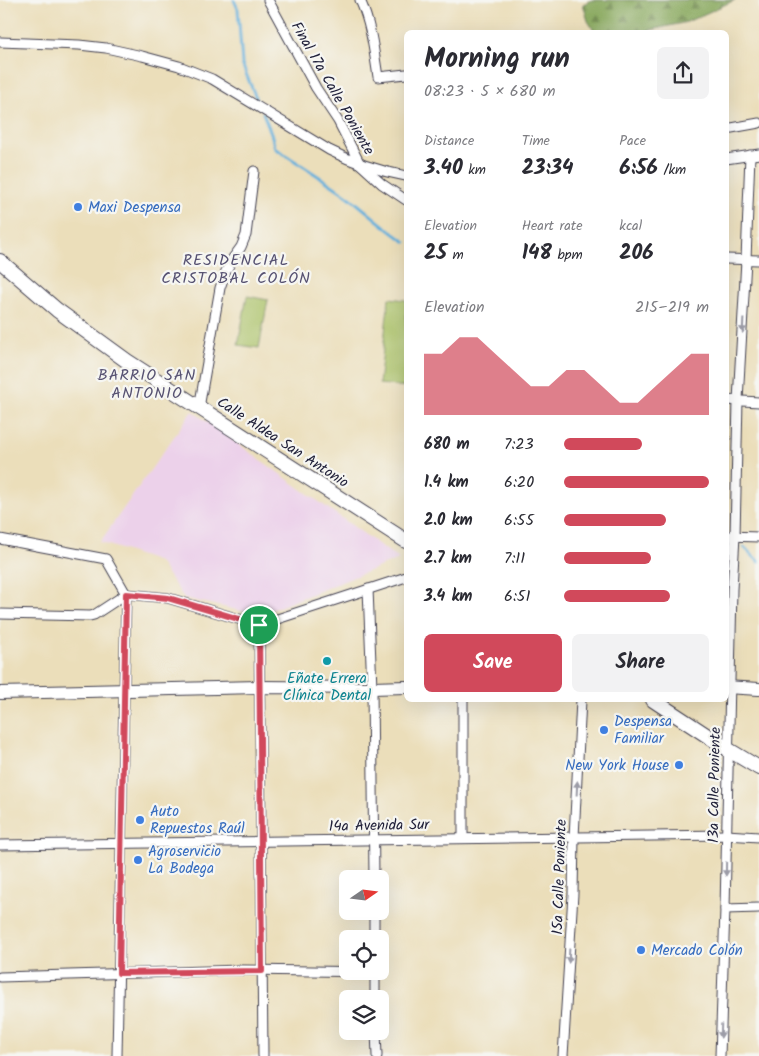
<!DOCTYPE html>
<html lang="en">
<head>
<meta charset="utf-8">
<style>
	:root { --surface:#fff; --page:#f2f2f3; --text:#2b2b33; --muted:#7c7c81; --accent:#d1495b }
	body { margin:0; font-family:Kalam,sans-serif; background:var(--page); color:var(--text); height:100vh; display:flex; flex-direction:column; font-size:19px; white-space:nowrap }
	* { box-sizing:border-box; margin:0 }
	p { font-size:16px; color:var(--muted) }
	.icon { flex:none; width:28px; height:28px; fill:none; stroke:currentColor; stroke-width:2; stroke-linecap:round; stroke-linejoin:round }
	.map { position:relative; flex:1; overflow:hidden }
	.panel { position:absolute; left:404px; top:30px; width:325px; height:672px; display:flex; flex-direction:column; background:var(--surface); border-radius:8px; box-shadow:0 5px 20px #0002 }
	.panel>* { flex:none }
	.needle { width:32px; rotate:76deg }
	.tools { position:absolute; left:339px; top:870px; display:grid; gap:10px }
	.tools a { display:grid; place-items:center; width:50px; height:50px; border-radius:8px; background:var(--surface); box-shadow:0 5px 20px #0002; font-size:25px }
	.pin { position:absolute; display:grid; place-items:center; width:42px; height:42px; color:#fff; margin:-21px; border:2px solid #fff; border-radius:50%; box-shadow:0 1px 5px #0007 }
	.round { display:grid; place-items:center; flex:none; width:52px; height:52px; border-radius:8px; background:var(--page) }
	.head { display:flex; align-items:center; justify-content:space-between; height:85px; padding:0 20px }
	h1 { font-size:28px; font-weight:600; line-height:38px }
	.metrics { display:grid; grid-template-columns:repeat(3,1fr); gap:8px; height:85px; padding:5px 20px }
	.metrics div { display:grid; align-content:center }
	.metrics b { font-size:21px; font-weight:600 }
	.metrics small { font-size:14px; font-weight:400 }
	.metrics p { font-size:14px }
	.chart { height:140px; padding:10px 20px }
	.chart p { display:flex; justify-content:space-between }
	.chart svg { width:100%; height:90px; margin-top:5px; fill:var(--accent); opacity:.7 }
	.button { display:flex; gap:10px; margin-top:auto; padding:10px 20px }
	.button a { flex:1; height:58px; border-radius:8px; background:var(--accent); color:#fff; font-size:20px; font-weight:600; line-height:58px; text-align:center }
	.button a+a { background:var(--page); color:var(--text) }
	ul { padding:0 20px; list-style:none; font-size:16px }
	li { display:grid; grid-template-columns:80px 60px 1fr; align-items:center; height:38px }
	li i { height:12px; border-radius:6px; background:var(--accent) }
	.map>svg:first-child { display:block }
</style>
</head>
<body>
<div class="map">
<svg width="759" height="1056" viewBox="0 0 759 1056">
	<defs>
		<pattern id="forest-firs" width="22" height="20" patternUnits="userSpaceOnUse" patternTransform="scale(1.25)"><rect width="22" height="20" fill="#87a75b"/><path d="M5 1l3.5 6h-7zM16 11l3.5 6h-7z" fill="#6e884c"/></pattern>
	</defs>
	<rect width="100%" height="100%" fill="#f6f6f2"/>
	<filter id="ink" filterUnits="userSpaceOnUse"><feTurbulence type="fractalNoise" baseFrequency=".02" numOctaves="2"/><feDisplacementMap in="SourceGraphic" scale="10" xChannelSelector="R" yChannelSelector="G"/><feConvolveMatrix kernelMatrix="1 2 1 2 8 2 1 2 1" color-interpolation-filters="sRGB"/></filter>
	<filter id="wash" filterUnits="userSpaceOnUse"><feTurbulence type="fractalNoise" baseFrequency=".0096" numOctaves="4" result="noise"/><feDisplacementMap in="SourceGraphic" scale="20" xChannelSelector="R" yChannelSelector="G"/><feGaussianBlur stdDeviation="1.12" result="paint"/><feColorMatrix in="noise" values="0 0 0 0 0 0 0 0 0 0 0 0 0 0 0 0 0 1.4 0 .05"/><feComposite in="paint" operator="in"/></filter>
	<g filter="url(#wash)">
		<rect width="100%" height="100%" fill="#ebdeba"/>
		<path fill="#ecd1ea" d="M192 411 399 559 259 615 184 598 159 562 100 542Z"/>
		<g fill="#aac166" stroke="#667250">
			<path d="M247 296 268 300 259 348 238 345Z"/>
			<path d="M389 298 406 300V387L379 384Z"/>
		</g>
		<path fill="url(#forest-firs)" stroke="#54644b" d="M592 0H735L687 22 642 32H595L588 21 583 4Z"/>
		<g fill="none" stroke-linecap="round" stroke-linejoin="round">
			<g stroke="#63b0dc" stroke-width="3">
				<path d="M234 0 238 9 242 64 259 105"/>
				<path d="M263 113 271 133 275 148C299 164 325 180 349 197 368 212 386 229 406 242"/>
				<path d="M744 547 759 562"/>
			</g>
		</g>
	</g>
	<g filter="url(#ink)">
		<g fill="none" stroke-linecap="round" stroke-linejoin="round">
			<g stroke="#403e4e" stroke-width="11">
				<g id="street">
					<path d="M268 0 316 88 338 121 360 164 382 184 406 200"/>
					<path d="M360 0C371 24 374 51 378 77L406 74"/>
					<path d="M0 42 79 45 106 48 142 56 179 66 212 79 329 150C354 163 379 171 406 176"/>
					<path d="M726 129 759 123"/>
					<path d="M726 159 759 154"/>
					<path d="M726 259 759 260"/>
					<path d="M726 400 759 402"/>
					<path d="M199 408 220 288 226 271 233 258 241 247 246 235 254 171"/>
					<path d="M726 536 759 537"/>
					<path d="M0 539 106 559 126 594"/>
					<path d="M368 589 372 688 374 879"/>
					<path d="M126 594 168 598 259 625 406 577"/>
					<path d="M0 614 90 616 94 615 126 594"/>
					<path d="M259 625 263 1056"/>
					<path d="M463 700V838"/>
					<path d="M0 845 726 835 759 837"/>
					<path d="M725 909 759 908"/>
					<path d="M374 911V939"/>
					<path d="M375 971V999"/>
					<path d="M0 977 242 970 375 972"/>
					<path d="M376 1031 377 1056"/>
					<path d="M117 1056 126 594"/>
					<path d="M563 1056 573 894 574 837 581 700"/>
					<path d="M720 1056 725 909 732 589 735 536 738 400 746 260 750 155"/>
				</g>
			</g>
			<g stroke="#403e4e" stroke-width="14">
				<g id="secondary">
					<path d="M726 687 759 689"/>
					<path d="M0 693 259 687 372 688 406 687"/>
				</g>
			</g>
			<g stroke="#403e4e" stroke-width="16">
				<g id="primary">
					<path d="M0 261 57 310 127 361 406 541"/>
					<path d="M653 700 729 750 759 768"/>
				</g>
			</g>
			<use href="#street" stroke="#fff" stroke-width="9"/>
			<use href="#secondary" stroke="#fff" stroke-width="12"/>
			<use href="#primary" stroke="#fff" stroke-width="14"/>
		</g>
		<defs><path id="oneway-solid" d="M-6-.8H1V-3.2L6.5 0L1 3.2V.8H-6Z" transform="scale(1.25)"/></defs>
		<g fill="#9c9ca7">
			<use href="#oneway-solid" transform="translate(743 326) rotate(93)"/>
			<use href="#oneway-solid" transform="translate(577 788) rotate(-87)"/>
			<use href="#oneway-solid" transform="translate(726 869) rotate(91)"/>
			<use href="#oneway-solid" transform="translate(569 956) rotate(93)"/>
			<use href="#oneway-solid" transform="translate(721 1031) rotate(92)"/>
		</g>
	</g>
	<g fill="none" stroke-linecap="round" stroke-linejoin="round" filter="url(#ink)">
		<g stroke="#fff" stroke-width="10">
			<path id="route" d="M126 594 168 598 259 625 262 971 119 973Z"/>
		</g>
		<use href="#route" stroke="#d1495b" stroke-width="6"/>
	</g>
	<g fill="#3f7fe0" stroke="#f6f6f2" stroke-width="2">
		<circle cx="78" cy="207" r="5"/>
		<circle cx="604" cy="730" r="5"/>
		<circle cx="679" cy="765" r="5"/>
		<circle cx="140" cy="820" r="5"/>
		<circle cx="138" cy="860" r="5"/>
		<circle cx="641" cy="950" r="5"/>
	</g>
	<circle fill="#0f9aa8" stroke="#f6f6f2" stroke-width="2" cx="327" cy="661" r="5"/>
	<g text-anchor="middle" stroke-width="4.5" stroke-linejoin="round" paint-order="stroke">
		<g font-size="15" fill="#22223b" stroke="#f6f6f2">
			<text transform="translate(333 88) rotate(60)" y="5">Final 17a Calle Poniente</text>
			<text transform="translate(283 442) rotate(33)" y="5">Calle Aldea San Antonio</text>
			<text transform="translate(714 785) rotate(-89)" y="5">13a Calle Poniente</text>
			<text transform="translate(379 825) rotate(-1)" y="5">14a Avenida Sur</text>
			<text transform="translate(559 877) rotate(-88)" y="5">15a Calle Poniente</text>
		</g>
		<g font-size="15" fill="#366cbe" stroke="#f6f6f2" text-anchor="start">
			<text x="88" y="212">Maxi Despensa</text>
			<text x="614" y="726">Despensa<tspan x="614" dy="17">Familiar</tspan></text>
			<text x="669" y="770" text-anchor="end">New York House</text>
			<text x="150" y="816">Auto<tspan x="150" dy="17">Repuestos Raúl</tspan></text>
			<text x="148" y="856">Agroservicio<tspan x="148" dy="17">La Bodega</tspan></text>
			<text x="651" y="955">Mercado Colón</text>
		</g>
		<g font-size="15" fill="#0d838f" stroke="#f6f6f2">
			<text x="327" y="683">Eñate Errera<tspan x="327" dy="17">Clínica Dental</tspan></text>
		</g>
		<g font-size="16" letter-spacing="1" fill="#575272" stroke="#f6f6f2">
			<text x="236" y="265">RESIDENCIAL<tspan x="236" dy="18">CRISTOBAL COLÓN</tspan></text>
			<text x="147" y="380">BARRIO SAN<tspan x="147" dy="18">ANTONIO</tspan></text>
		</g>
	</g>
</svg>
<div class="tools">
<a><svg class="needle" viewBox="-14 -14 28 28"><path d="M0-13l5 13h-10z" fill="#e53935"/><path d="M0 13l5-13h-10z" fill="#7c7c81"/></svg></a>
<a><svg class="icon" aria-label="locate" viewBox="0 0 24 24"><circle cx="12" cy="12" r="6"/><path d="M12 2v4M12 18v4M2 12h4M18 12h4"/></svg></a>
<a><svg class="icon" aria-label="layers" viewBox="0 0 24 24"><path d="M12 4l9 5-9 5-9-5zM3 14l9 5 9-5"/></svg></a>
</div>
<div class="pin" style="left:259px;top:625px;background:#1e9e55"><svg class="icon" aria-label="arrive" viewBox="0 0 24 24"><path d="M6 21V4h12l-3 4 3 4H6"/></svg></div>
<section class="panel">
<div class="head"><div><h1>Morning run</h1><p>08:23 · 5 × 680 m</p></div><a class="round"><svg class="icon" aria-label="share" viewBox="0 0 24 24"><path d="M12 15V3M7 8l5-5 5 5M5 13v7h14v-7"/></svg></a></div>
<div class="metrics">
<div><p>Distance</p><b>3.40<small> km</small></b></div>
<div><p>Time</p><b>23:34</b></div>
<div><p>Pace</p><b>6:56<small> /km</small></b></div>
</div>
<div class="metrics">
<div><p>Elevation</p><b>25<small> m</small></b></div>
<div><p>Heart rate</p><b>148<small> bpm</small></b></div>
<div><p>kcal</p><b>206</b></div>
</div>
<div class="chart"><p><span>Elevation</span>215–219 m</p>
<svg viewBox="0 0 160 44" preserveAspectRatio="none"><path d="M0 44V14L10 14L20 6L30 6L40 14L50 22L60 30L70 30L80 22L90 22L100 30L110 38L120 38L130 30L140 22L150 14L160 14V44z"/></svg>
</div>
<ul>
<li><b>680 m</b>7:23<i style="width:54%"></i></li>
<li><b>1.4 km</b>6:20<i style="width:100%"></i></li>
<li><b>2.0 km</b>6:55<i style="width:70%"></i></li>
<li><b>2.7 km</b>7:11<i style="width:60%"></i></li>
<li><b>3.4 km</b>6:51<i style="width:73%"></i></li>
</ul>
<div class="button"><a>Save</a><a>Share</a></div>
</section>
</div>
</body>
</html>
